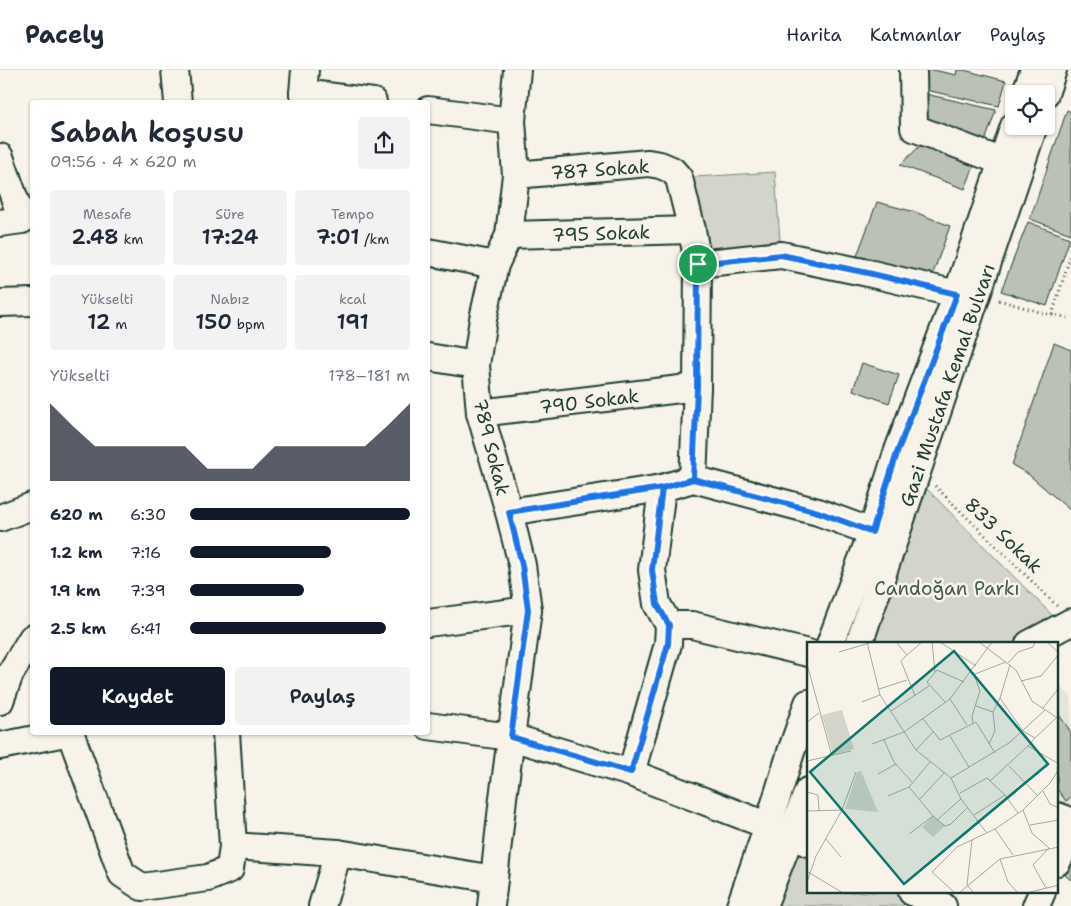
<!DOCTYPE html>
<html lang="tr">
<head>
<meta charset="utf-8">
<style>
	:root { --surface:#fff; --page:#f2f2f3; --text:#1f2937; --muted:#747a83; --line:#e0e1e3; --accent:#111827 }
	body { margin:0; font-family:"Shantell Sans",sans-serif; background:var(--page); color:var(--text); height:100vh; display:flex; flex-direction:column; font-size:19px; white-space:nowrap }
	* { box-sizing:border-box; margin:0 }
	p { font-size:16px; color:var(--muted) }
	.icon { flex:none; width:28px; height:28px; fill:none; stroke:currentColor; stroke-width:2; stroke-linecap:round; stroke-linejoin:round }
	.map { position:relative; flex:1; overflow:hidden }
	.drawer { position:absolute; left:30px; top:30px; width:400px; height:635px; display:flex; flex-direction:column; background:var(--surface); border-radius:5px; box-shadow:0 1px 4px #0004 }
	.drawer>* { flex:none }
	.buttons { position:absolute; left:1005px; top:15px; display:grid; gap:10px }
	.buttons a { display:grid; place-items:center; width:50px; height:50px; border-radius:5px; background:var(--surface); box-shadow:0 1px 4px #0004; font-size:25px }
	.pin { position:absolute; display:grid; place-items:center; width:42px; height:42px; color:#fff; margin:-21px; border:2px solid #fff; border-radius:50%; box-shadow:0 1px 5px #0007 }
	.round { display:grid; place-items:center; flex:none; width:52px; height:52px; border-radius:5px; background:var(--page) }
	.head { display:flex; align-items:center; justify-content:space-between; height:85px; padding:0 20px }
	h1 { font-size:28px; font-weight:600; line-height:38px }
	.metrics { display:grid; grid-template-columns:repeat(3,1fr); gap:8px; height:85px; padding:5px 20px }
	.metrics div { display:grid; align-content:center; border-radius:5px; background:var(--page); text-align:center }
	.metrics b { font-size:21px; font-weight:600 }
	.metrics small { font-size:14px; font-weight:400 }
	.metrics p { font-size:14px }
	.chart { height:140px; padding:10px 20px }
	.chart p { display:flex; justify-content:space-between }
	.chart svg { width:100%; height:90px; margin-top:5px; fill:var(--accent); opacity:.7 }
	.cta { display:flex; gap:10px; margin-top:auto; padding:10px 20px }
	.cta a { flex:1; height:58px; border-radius:5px; background:var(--accent); color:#fff; font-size:20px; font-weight:600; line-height:58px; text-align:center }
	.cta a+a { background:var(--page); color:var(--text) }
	ul { padding:0 20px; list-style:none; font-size:16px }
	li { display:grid; grid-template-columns:80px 60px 1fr; align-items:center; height:38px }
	li i { height:12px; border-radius:6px; background:var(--accent) }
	header { display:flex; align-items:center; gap:30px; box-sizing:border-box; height:70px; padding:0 25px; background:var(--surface); border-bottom:1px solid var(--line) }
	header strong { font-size:24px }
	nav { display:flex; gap:28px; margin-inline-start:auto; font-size:18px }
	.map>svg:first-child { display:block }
</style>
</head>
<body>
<header>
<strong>Pacely</strong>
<nav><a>Harita</a><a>Katmanlar</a><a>Paylaş</a></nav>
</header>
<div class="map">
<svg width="1071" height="836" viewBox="0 0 1071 836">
	<rect width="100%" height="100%" fill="#f7f3e8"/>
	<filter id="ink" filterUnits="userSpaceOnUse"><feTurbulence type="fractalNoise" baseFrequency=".02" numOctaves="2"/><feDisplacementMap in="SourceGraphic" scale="10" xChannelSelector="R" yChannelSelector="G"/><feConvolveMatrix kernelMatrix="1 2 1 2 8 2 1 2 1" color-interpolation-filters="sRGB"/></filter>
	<g filter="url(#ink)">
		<path fill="#e5e4d9" d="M1057 613 1071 627V748L1057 743Z"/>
		<g fill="#d3d5ca" stroke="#79897f">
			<path d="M775 102 781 185 698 194 679 108Z"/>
			<path d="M921 413 1055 548 1014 573 870 574Z"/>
			<path d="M797 776 808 781V822H894L907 828 903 836H771Z"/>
		</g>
		<g fill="#bbc1b6" stroke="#1f3d34">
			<path d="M919 0H933L956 5 957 0H964L1006 11 999 36 921 19Z"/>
			<path d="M921 23 996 40 983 77 920 52Z"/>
			<path d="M1067 40 1071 42V164L1030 149Z"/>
			<path d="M921 75 974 96 965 119 900 95Z"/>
			<path d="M877 132 915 142 950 156 930 212 854 194Z"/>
			<path d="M1028 152 1070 168 1047 236 1001 221Z"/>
			<path d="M1054 273 1071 280V441L1028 404 1012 395Z"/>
			<path d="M862 293 899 305 889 333 853 320Z"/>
			<path d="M1057 642 1071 662V727L1066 731 1057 719Z"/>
			<path d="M1071 797V810L1065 805Z"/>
		</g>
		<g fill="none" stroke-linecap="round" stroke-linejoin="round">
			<g stroke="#1f3d34" stroke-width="30">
				<g id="minor">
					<path d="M175 0 178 32"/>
					<path d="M913 0 914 58 1003 92"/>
					<path d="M303 23 373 32"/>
					<path d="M1025 24 1034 0"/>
					<path d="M1045 24 1053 0"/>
					<path d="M305 32 303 23 305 0"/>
					<path d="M428 40 512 51"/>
					<path d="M0 87 22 150 0 153"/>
					<path d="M516 105 648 93 660 95 672 100 679 108 692 160 698 194 697 317 693 409"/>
					<path d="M509 165 692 160"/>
					<path d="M428 182 495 195"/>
					<path d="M698 194 781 185 868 203 957 224"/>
					<path d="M0 233 32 232"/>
					<path d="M428 287 476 295"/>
					<path d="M480 343 697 317"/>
					<path d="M509 442 662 418 693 409 818 442 872 462"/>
					<path d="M0 448 32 436"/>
					<path d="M428 553 528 540"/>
					<path d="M669 555H692L808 583"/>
					<path d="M830 574 872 462 897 383 957 224 1014 56"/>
					<path d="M859 574 1034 56"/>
					<path d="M1029 574 1071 552"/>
					<path d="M0 631 10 604 32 568"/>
					<path d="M428 656 511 667 631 703 790 764 808 773"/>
					<path d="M70 662 122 804 142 817 208 808 230 799 233 776 226 662"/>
					<path d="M0 676 70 662"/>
					<path d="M631 703 668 574 669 555 657 534 652 500 662 418"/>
					<path d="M1057 746 1071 751"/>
					<path d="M233 776 338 783 494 809"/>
					<path d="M1057 792 1071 765"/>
					<path d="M912 822 943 836"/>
					<path d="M322 836 338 783"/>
					<path d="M491 836 503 728 528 540 522 495 509 442 480 343 476 295 483 249 495 195 509 165 516 105 512 51 517 0"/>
					<path d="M740 836 768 756 791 682 808 633"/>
					<path d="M763 836 808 721"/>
					<path d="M1036 836 1042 822"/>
				</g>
			</g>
			<g stroke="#1f3d34" stroke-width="3" stroke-dasharray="1 4" stroke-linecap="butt">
				<path d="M999 230 1046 244 1071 248"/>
				<path d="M1052 245 1071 184"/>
				<path d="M935 416 1057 536"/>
			</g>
			<use href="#minor" stroke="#f7f3e8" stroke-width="26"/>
		</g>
	</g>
	<g fill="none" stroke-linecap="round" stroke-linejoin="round" filter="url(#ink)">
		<g stroke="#fff" stroke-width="10">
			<path id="route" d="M698 194 697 317 693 409 662 418 509 442 522 495 528 540 511 667 631 702 668 574 669 555 657 534 652 500 662 418 693 409 818 442 872 462 897 383 957 224 868 203 781 185 698 194"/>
		</g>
		<use href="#route" stroke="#1a73e8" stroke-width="6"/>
	</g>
	<g text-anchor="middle" stroke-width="5" stroke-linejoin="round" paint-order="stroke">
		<g font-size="19" fill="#1f3d34" stroke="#f7f3e8">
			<text transform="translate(600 99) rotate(-4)" y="7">787 Sokak</text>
			<text transform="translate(601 163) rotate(-2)" y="7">795 Sokak</text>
			<text transform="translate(947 315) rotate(-71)" y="7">Gazi Mustafa Kemal Bulvarı</text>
			<text transform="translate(589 331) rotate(-7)" y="7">790 Sokak</text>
			<text transform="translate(492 377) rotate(76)" y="7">789 Sokak</text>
			<text transform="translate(1004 465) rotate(44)" y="7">833 Sokak</text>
		</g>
		<g font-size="19" fill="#435b52" stroke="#f7f3e8">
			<text x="947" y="525">Candoğan Parkı</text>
		</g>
	</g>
	<g transform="translate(807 572)">
		<rect width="251" height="251" fill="#f7f3e8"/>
		<path d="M35 68 47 107 26 113 15 73ZM54 129 71 170 38 167 50 130ZM126 174 138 184 126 195 115 185Z" fill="#d3d5ca"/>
		<path fill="none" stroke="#a1aaa0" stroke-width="1" d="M60 0 73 53 109 108 144 136 154 157 179 190M89 0 100 13 115 0M125 0 128 30M133 0 169 24M172 0 209 28 225 59 252 77M240 0 252 11M32 10 66 0M100 13 94 19 108 54M201 21 211 10 226 5 228 0M0 22 25 114M166 30 173 49 165 74 166 81M168 32 199 20M214 39 234 34 252 12M72 47 100 38M193 56 216 89 228 96 221 104 252 122M143 57 160 83M55 60 73 53M138 60 120 40 130 28 157 40M169 64 186 70M235 67 252 46M84 69 122 44M116 77 133 98 169 80 188 111M0 80 12 71M143 94 162 125M228 96 249 76M77 98 87 120 105 140M65 102 97 90 143 57 185 0M182 102 188 89 186 70 193 56 203 23M109 108 126 90M0 119 44 109M202 124 231 154M71 132 89 122M144 136 202 101 238 68M183 139 221 104M102 145 126 174 138 184 144 182 160 166M236 149 243 162 252 166M0 150 11 153 12 169M153 151 180 136 198 153 211 171M81 154 102 145 123 120M112 158 138 130M216 168 225 191 242 206 226 223 239 246M0 169 35 168M167 173 198 153M130 178 154 157M223 183 252 178M188 187 206 213M102 192 126 174M19 197 34 215M165 198 160 243 167 251M193 217 201 240 211 251M1 230 36 251M0 240 9 214 35 168 49 130M148 251 125 230 150 205 188 187 216 168 243 141 252 127M152 251 193 217 252 205M219 251 252 243"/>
		<path fill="#0f766e" fill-opacity="0.15" stroke="#0f766e" stroke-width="2.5" d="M147 9 241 122 97 242 3 130Z"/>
		<rect width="251" height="251" fill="none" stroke="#1f3d34" stroke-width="2.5"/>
	</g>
</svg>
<div class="buttons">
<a><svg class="icon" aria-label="locate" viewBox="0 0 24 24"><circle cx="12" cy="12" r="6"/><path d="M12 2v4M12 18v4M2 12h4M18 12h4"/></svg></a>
</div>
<div class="pin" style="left:698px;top:194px;background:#1e9e55"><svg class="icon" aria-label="arrive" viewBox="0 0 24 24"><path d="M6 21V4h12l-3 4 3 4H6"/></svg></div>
<section class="drawer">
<div class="head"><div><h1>Sabah koşusu</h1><p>09:56 · 4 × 620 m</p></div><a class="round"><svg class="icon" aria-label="share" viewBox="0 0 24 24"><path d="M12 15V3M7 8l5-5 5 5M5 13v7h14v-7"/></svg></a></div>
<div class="metrics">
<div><p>Mesafe</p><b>2.48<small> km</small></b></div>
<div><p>Süre</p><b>17:24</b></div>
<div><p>Tempo</p><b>7:01<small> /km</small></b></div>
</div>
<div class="metrics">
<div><p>Yükselti</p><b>12<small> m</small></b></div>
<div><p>Nabız</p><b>150<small> bpm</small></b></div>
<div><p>kcal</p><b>191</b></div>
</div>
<div class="chart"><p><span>Yükselti</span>178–181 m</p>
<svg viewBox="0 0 160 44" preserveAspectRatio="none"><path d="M0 44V6L10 17L20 27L30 27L40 27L50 27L60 27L70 38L80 38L90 38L100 27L110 27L120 27L130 27L140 27L150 17L160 6V44z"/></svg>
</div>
<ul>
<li><b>620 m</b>6:30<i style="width:100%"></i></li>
<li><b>1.2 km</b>7:16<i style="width:64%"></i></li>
<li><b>1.9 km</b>7:39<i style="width:52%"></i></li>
<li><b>2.5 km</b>6:41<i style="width:89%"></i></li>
</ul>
<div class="cta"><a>Kaydet</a><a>Paylaş</a></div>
</section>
</div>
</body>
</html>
